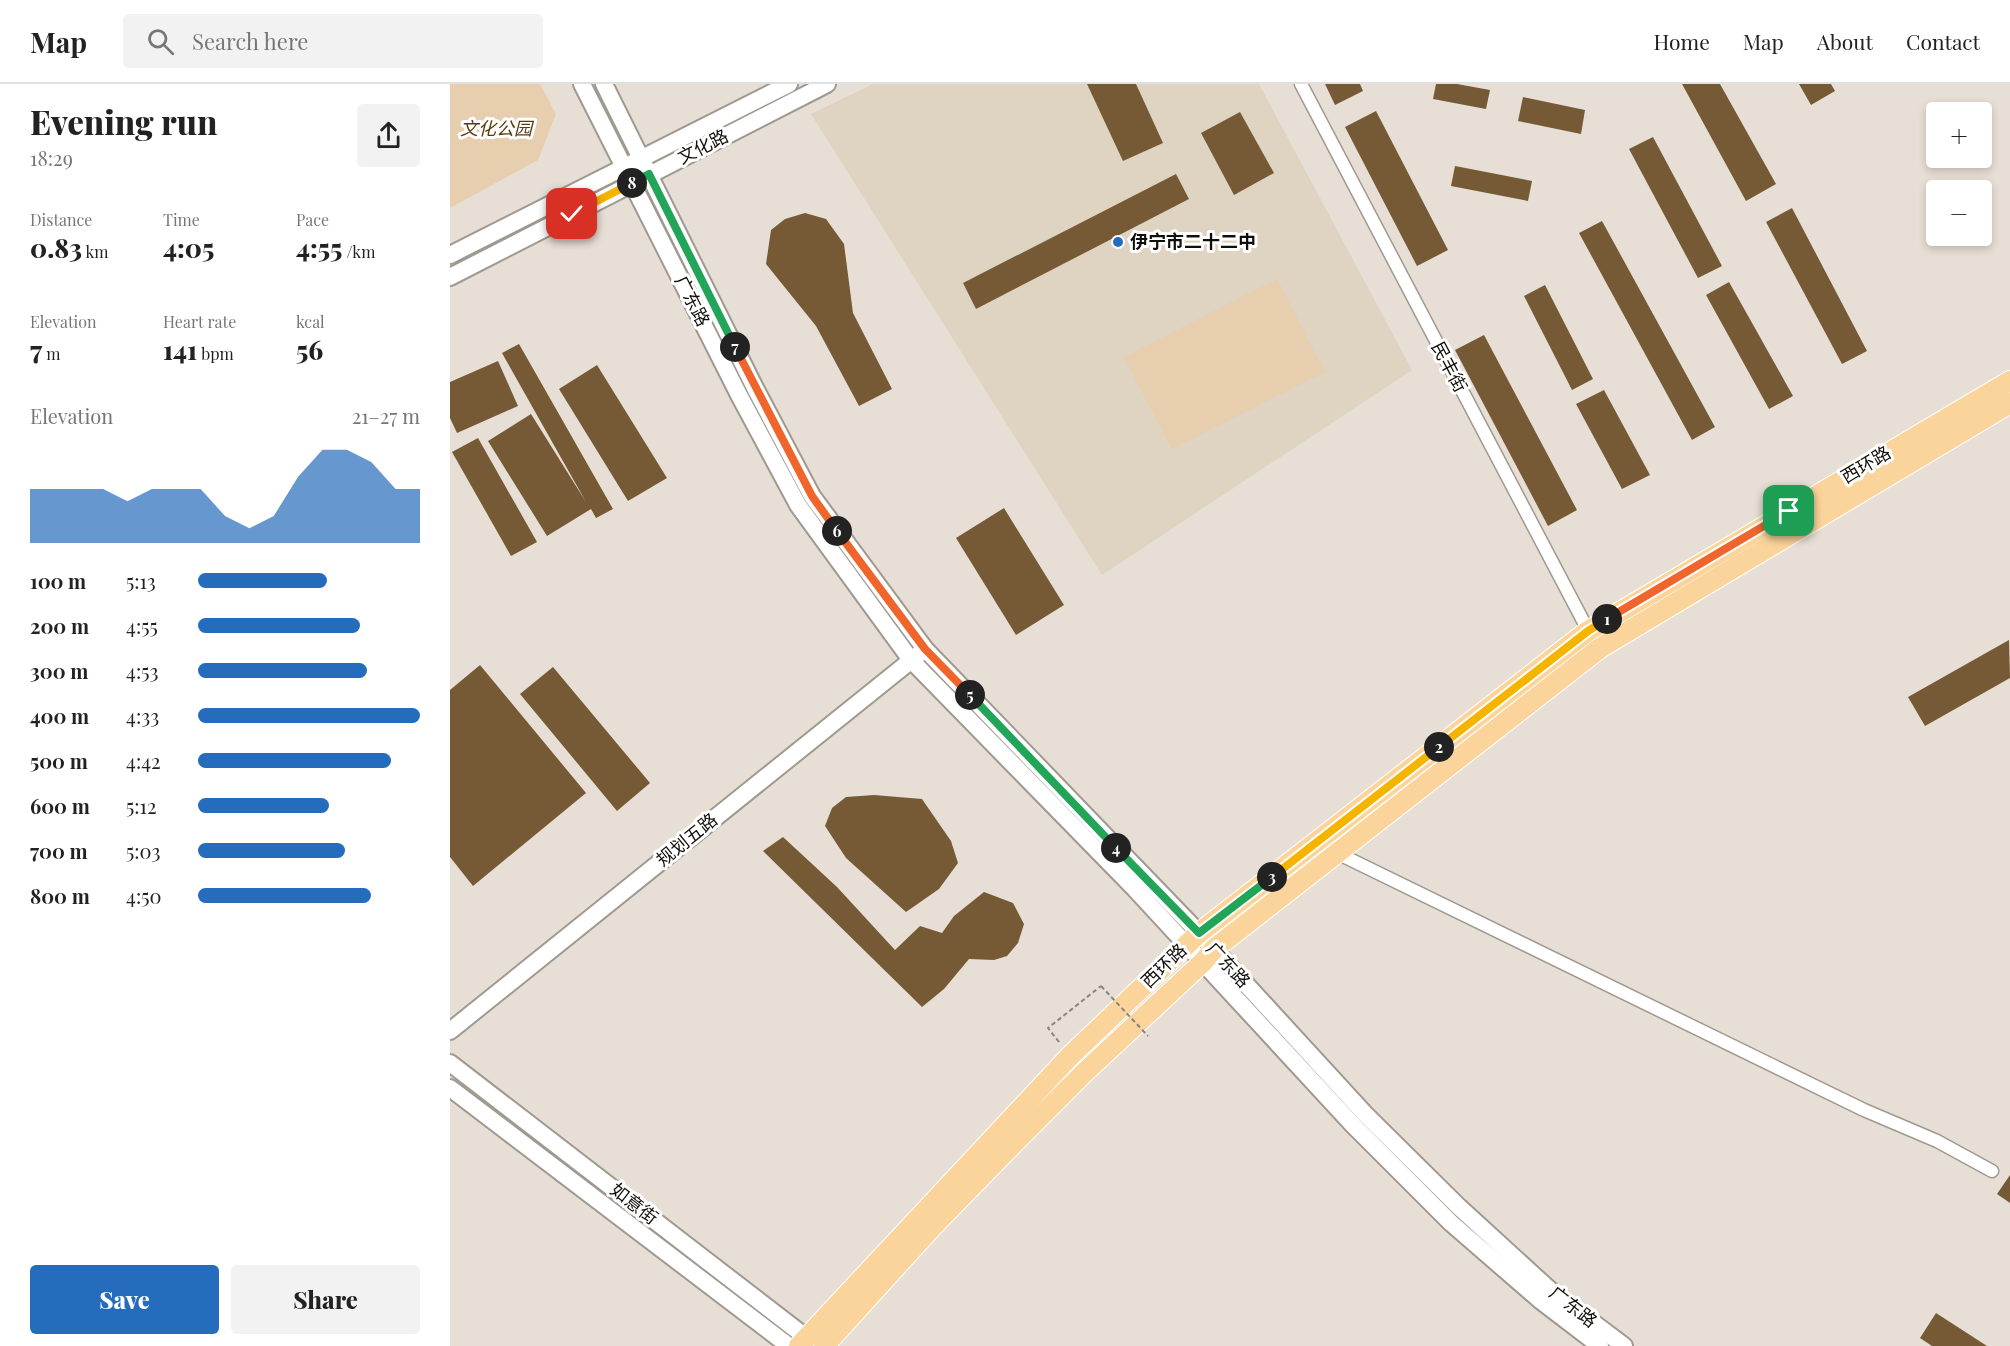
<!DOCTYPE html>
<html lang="en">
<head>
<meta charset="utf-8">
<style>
	:root { --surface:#fff; --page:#f2f2f2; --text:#222; --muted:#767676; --line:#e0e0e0; --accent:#266cbc }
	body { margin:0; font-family:"Playfair Display","Noto Sans SC",serif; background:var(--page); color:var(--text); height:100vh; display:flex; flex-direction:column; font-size:22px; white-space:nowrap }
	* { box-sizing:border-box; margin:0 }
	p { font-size:20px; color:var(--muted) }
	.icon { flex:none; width:33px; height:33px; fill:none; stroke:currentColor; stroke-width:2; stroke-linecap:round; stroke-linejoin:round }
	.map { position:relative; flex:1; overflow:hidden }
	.sheet { display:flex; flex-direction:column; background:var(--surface); width:450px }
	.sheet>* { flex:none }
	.tools { position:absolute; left:1476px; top:18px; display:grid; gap:12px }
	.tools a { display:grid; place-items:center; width:66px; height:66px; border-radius:6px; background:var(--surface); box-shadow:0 3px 9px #0003; font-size:30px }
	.pin { position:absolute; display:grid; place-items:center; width:51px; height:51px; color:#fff; margin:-26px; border-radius:12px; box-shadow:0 3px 9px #0006 }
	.km { position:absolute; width:30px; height:30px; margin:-15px; border-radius:50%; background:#222; color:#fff; font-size:16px; line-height:30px; text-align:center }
	.round { display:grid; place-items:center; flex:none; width:63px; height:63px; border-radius:6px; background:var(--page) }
	.summary { display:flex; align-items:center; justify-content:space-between; height:102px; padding:0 30px }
	h1 { font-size:33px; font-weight:800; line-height:45px }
	.metrics { display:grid; grid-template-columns:repeat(3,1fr); gap:9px; height:102px; padding:6px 30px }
	.metrics div { display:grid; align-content:center }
	.metrics b { font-size:26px; font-weight:800 }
	.metrics small { font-size:16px; font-weight:400 }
	.metrics p { font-size:16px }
	.chart { height:168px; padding:12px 30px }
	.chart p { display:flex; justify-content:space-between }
	.chart svg { width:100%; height:108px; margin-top:6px; fill:var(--accent); opacity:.7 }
	.primary-button { display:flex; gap:12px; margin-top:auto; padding:12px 30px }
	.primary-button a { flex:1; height:69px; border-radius:6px; background:var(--accent); color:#fff; font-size:24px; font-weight:800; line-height:69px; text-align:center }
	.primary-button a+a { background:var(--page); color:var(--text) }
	ul { padding:0 30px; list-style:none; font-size:20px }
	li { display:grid; grid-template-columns:96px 72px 1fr; align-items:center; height:45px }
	li i { height:15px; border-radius:8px; background:var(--accent) }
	header { display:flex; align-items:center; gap:36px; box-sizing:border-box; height:84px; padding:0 30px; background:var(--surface); border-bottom:2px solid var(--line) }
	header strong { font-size:28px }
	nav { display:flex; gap:33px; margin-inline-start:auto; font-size:21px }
	.search { width:420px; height:54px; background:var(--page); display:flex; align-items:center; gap:15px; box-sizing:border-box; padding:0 21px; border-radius:6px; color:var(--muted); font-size:22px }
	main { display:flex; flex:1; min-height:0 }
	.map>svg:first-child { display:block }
</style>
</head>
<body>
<header>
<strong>Map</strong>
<div class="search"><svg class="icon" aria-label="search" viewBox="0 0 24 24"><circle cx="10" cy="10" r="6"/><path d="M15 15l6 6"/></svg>Search here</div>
<nav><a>Home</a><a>Map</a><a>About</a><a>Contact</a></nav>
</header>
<main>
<section class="sheet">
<div class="summary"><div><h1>Evening run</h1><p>18:29</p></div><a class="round"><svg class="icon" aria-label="share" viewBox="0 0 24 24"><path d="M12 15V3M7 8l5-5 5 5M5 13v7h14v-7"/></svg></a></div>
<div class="metrics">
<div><p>Distance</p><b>0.83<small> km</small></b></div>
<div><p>Time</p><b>4:05</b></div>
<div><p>Pace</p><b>4:55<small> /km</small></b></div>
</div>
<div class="metrics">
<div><p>Elevation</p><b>7<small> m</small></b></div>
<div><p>Heart rate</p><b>141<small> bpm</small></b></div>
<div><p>kcal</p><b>56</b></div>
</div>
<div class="chart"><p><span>Elevation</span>21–27 m</p>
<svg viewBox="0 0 160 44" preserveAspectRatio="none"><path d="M0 44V22L10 22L20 22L30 22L40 27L50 22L60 22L70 22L80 33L90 38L100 33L110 17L120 6L130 6L140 11L150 22L160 22V44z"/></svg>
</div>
<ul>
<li><b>100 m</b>5:13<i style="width:58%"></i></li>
<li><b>200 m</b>4:55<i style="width:73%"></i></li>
<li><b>300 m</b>4:53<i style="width:76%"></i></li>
<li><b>400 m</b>4:33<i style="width:100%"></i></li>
<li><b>500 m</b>4:42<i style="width:87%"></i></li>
<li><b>600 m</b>5:12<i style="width:59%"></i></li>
<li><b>700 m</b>5:03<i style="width:66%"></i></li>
<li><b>800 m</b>4:50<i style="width:78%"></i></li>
</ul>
<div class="primary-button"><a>Save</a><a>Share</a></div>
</section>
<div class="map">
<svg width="1560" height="1262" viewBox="0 0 1560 1262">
	<rect width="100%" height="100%" fill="#e7dfd5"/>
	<path fill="#dfd3c2" d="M423 0H809L962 286 652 491 361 30Z"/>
	<g fill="#e6ceae">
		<path d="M0 0H90L106 30 88 76 0 124Z"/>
		<path d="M827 195 875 288 722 365 674 273Z"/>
	</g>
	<g fill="#755a35">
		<path d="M637 0H686L713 59 673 77Z"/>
		<path d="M875 0H910L913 7 885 21Z"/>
		<path d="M986 0H1007L1040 6 1036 25 983 15Z"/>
		<path d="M1232 0H1270L1326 100 1296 117Z"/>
		<path d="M1349 0H1381L1385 7 1361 21Z"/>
		<path d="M1073 13 1135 26 1131 50 1068 37Z"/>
		<path d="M926 27 998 166 967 182 895 43Z"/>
		<path d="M790 28 824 89 784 111 751 49Z"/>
		<path d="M1203 53 1272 182 1248 194 1179 65Z"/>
		<path d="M1005 82 1082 97 1078 117 1001 102Z"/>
		<path d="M726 90 739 115 526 225 513 199Z"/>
		<path d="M1342 124 1417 267 1392 280 1316 138Z"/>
		<path d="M355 129 376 135 394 160 403 229 442 305 409 322 366 242 316 180 321 146 335 135Z"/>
		<path d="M1152 137 1265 343 1242 356 1129 149Z"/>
		<path d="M1279 198 1343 312 1319 325 1256 211Z"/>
		<path d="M1095 201 1143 295 1122 306 1074 212Z"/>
		<path d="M1034 251 1127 426 1098 442 1005 266Z"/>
		<path d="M69 260 163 425 146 434 141 425 97 452 38 357 81 330 136 418 52 269Z"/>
		<path d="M48 277 68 322 7 349 0 334V298Z"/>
		<path d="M147 281 217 394 178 417 109 305Z"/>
		<path d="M1154 306 1200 391 1172 405 1126 320Z"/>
		<path d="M28 354 87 458 61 472 2 368Z"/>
		<path d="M554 424 614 521 566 551 506 454Z"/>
		<path d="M1559 556 1560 594 1475 642 1458 613Z"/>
		<path d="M30 581 136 709 23 802 0 773V606Z"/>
		<path d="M103 583 200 699 167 727 70 610Z"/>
		<path d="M424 711 472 715 501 757 508 779 489 805 456 828 396 774 375 742 382 724 396 713Z"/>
		<path d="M333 753 387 803 445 866 470 842 492 849 504 832 534 808 563 819 574 840 568 859 557 872 544 876 519 875 494 905 472 923 313 767Z"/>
		<path d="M1560 1091V1119L1547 1110Z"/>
		<path d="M1486 1229 1537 1262H1482L1470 1254Z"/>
	</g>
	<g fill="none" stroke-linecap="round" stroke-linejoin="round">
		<g stroke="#a0998f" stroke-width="15">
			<g id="street">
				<path d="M851 0 1140 550"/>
				<path d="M885 768 1414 1026 1487 1057 1542 1087"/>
			</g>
		</g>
		<g stroke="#a0998f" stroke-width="20">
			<g id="secondary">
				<path d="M132 0 289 311 348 421 461 576 685 805 903 1041 1001 1139 1091 1217 1150 1262"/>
				<path d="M154 0 305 304 362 412 475 565 749 849 915 1030 1009 1123 1101 1207 1174 1262"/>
				<path d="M0 171 339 0"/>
				<path d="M0 193 377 0"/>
				<path d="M0 947 469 570"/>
				<path d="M0 979 366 1261"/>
				<path d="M0 1004 339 1262"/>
			</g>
		</g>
		<g stroke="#fff" stroke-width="22">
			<g id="primary">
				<path d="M349 1262 620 972 749 849 1138 547 1560 297"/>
				<path d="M374 1262 482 1143 565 1058 635 988 753 878 764 865 1150 564 1560 319"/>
			</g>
		</g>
		<path stroke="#8a847d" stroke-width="2" stroke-dasharray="4.5 3" stroke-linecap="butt" d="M609 958 598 944 651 902"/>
		<use href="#street" stroke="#fff" stroke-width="12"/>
		<use href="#secondary" stroke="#fff" stroke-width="16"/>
		<use href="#primary" stroke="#fbd49b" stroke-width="20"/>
		<path stroke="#8a847d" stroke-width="2" stroke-dasharray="4.5 3" stroke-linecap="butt" d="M651 902 698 952"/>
	</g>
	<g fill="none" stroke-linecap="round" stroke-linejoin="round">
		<g stroke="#fff" stroke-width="12">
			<path id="split-1" d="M1157 535 1339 427"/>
		</g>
		<g stroke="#fff" stroke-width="12">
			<path id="split-2" d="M989 663 1138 547 1157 535"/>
		</g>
		<g stroke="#fff" stroke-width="12">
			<path id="split-3" d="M822 793 989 663"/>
		</g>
		<g stroke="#fff" stroke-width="12">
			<path id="split-4" d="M666 764 749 849 822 793"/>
		</g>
		<g stroke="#fff" stroke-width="12">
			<path id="split-5" d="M520 611 666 764"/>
		</g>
		<g stroke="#fff" stroke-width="12">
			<path id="split-6" d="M387 447 475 565 520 611"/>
		</g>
		<g stroke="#fff" stroke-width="12">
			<path id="split-7" d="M285 263 362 412 387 447"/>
		</g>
		<g stroke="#fff" stroke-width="12">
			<path id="split-8" d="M182 99 199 90 285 263"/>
		</g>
		<g stroke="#fff" stroke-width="12">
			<path id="split-9" d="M122 130 182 99"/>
		</g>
		<use href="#split-1" stroke="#f0652b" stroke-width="8"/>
		<use href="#split-2" stroke="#f5b400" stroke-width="8"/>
		<use href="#split-3" stroke="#f5b400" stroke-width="8"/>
		<use href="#split-4" stroke="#22a559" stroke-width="8"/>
		<use href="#split-5" stroke="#22a559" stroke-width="8"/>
		<use href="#split-6" stroke="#f0652b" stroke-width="8"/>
		<use href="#split-7" stroke="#f0652b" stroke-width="8"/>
		<use href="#split-8" stroke="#22a559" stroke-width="8"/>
		<use href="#split-9" stroke="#f5b400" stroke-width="8"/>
	</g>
	<circle fill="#266cbc" stroke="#fff" stroke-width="2" cx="668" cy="158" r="6"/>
	<g text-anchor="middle" stroke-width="6" stroke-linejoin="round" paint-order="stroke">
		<g font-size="18" font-style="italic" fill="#593c0a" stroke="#fff">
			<text x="46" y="51">文化公园</text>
		</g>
		<g font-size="18" fill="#110f0b" stroke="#fff">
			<text transform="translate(253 63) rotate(-27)" y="6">文化路</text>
			<text transform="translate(242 217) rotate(63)" y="6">广东路</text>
			<text transform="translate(999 283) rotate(62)" y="6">民丰街</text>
			<text transform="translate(1416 381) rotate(-31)" y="6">西环路</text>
			<text transform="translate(237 756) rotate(-39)" y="6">规划五路</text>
			<text transform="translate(778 881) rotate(47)" y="6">广东路</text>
			<text transform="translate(714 882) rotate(-44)" y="6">西环路</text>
			<text transform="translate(184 1120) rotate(38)" y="6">如意街</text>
			<text transform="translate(1123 1223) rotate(38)" y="6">广东路</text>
		</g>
		<g font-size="18" font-weight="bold" fill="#110f0b" stroke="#fff" text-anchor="start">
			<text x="680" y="164">伊宁市二十二中</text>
		</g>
	</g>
</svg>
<div class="tools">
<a>+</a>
<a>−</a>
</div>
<div class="pin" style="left:1339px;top:427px;background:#1e9e55"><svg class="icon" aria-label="arrive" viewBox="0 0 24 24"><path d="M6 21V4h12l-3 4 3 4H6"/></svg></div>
<div class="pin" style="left:122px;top:130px;background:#d93025"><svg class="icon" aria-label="check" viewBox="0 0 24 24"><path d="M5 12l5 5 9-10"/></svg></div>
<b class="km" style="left:1157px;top:535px">1</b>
<b class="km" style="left:989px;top:663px">2</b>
<b class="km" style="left:822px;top:793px">3</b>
<b class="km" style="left:666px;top:764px">4</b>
<b class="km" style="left:520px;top:611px">5</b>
<b class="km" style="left:387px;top:447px">6</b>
<b class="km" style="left:285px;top:263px">7</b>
<b class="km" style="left:182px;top:99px">8</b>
</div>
</main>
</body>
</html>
